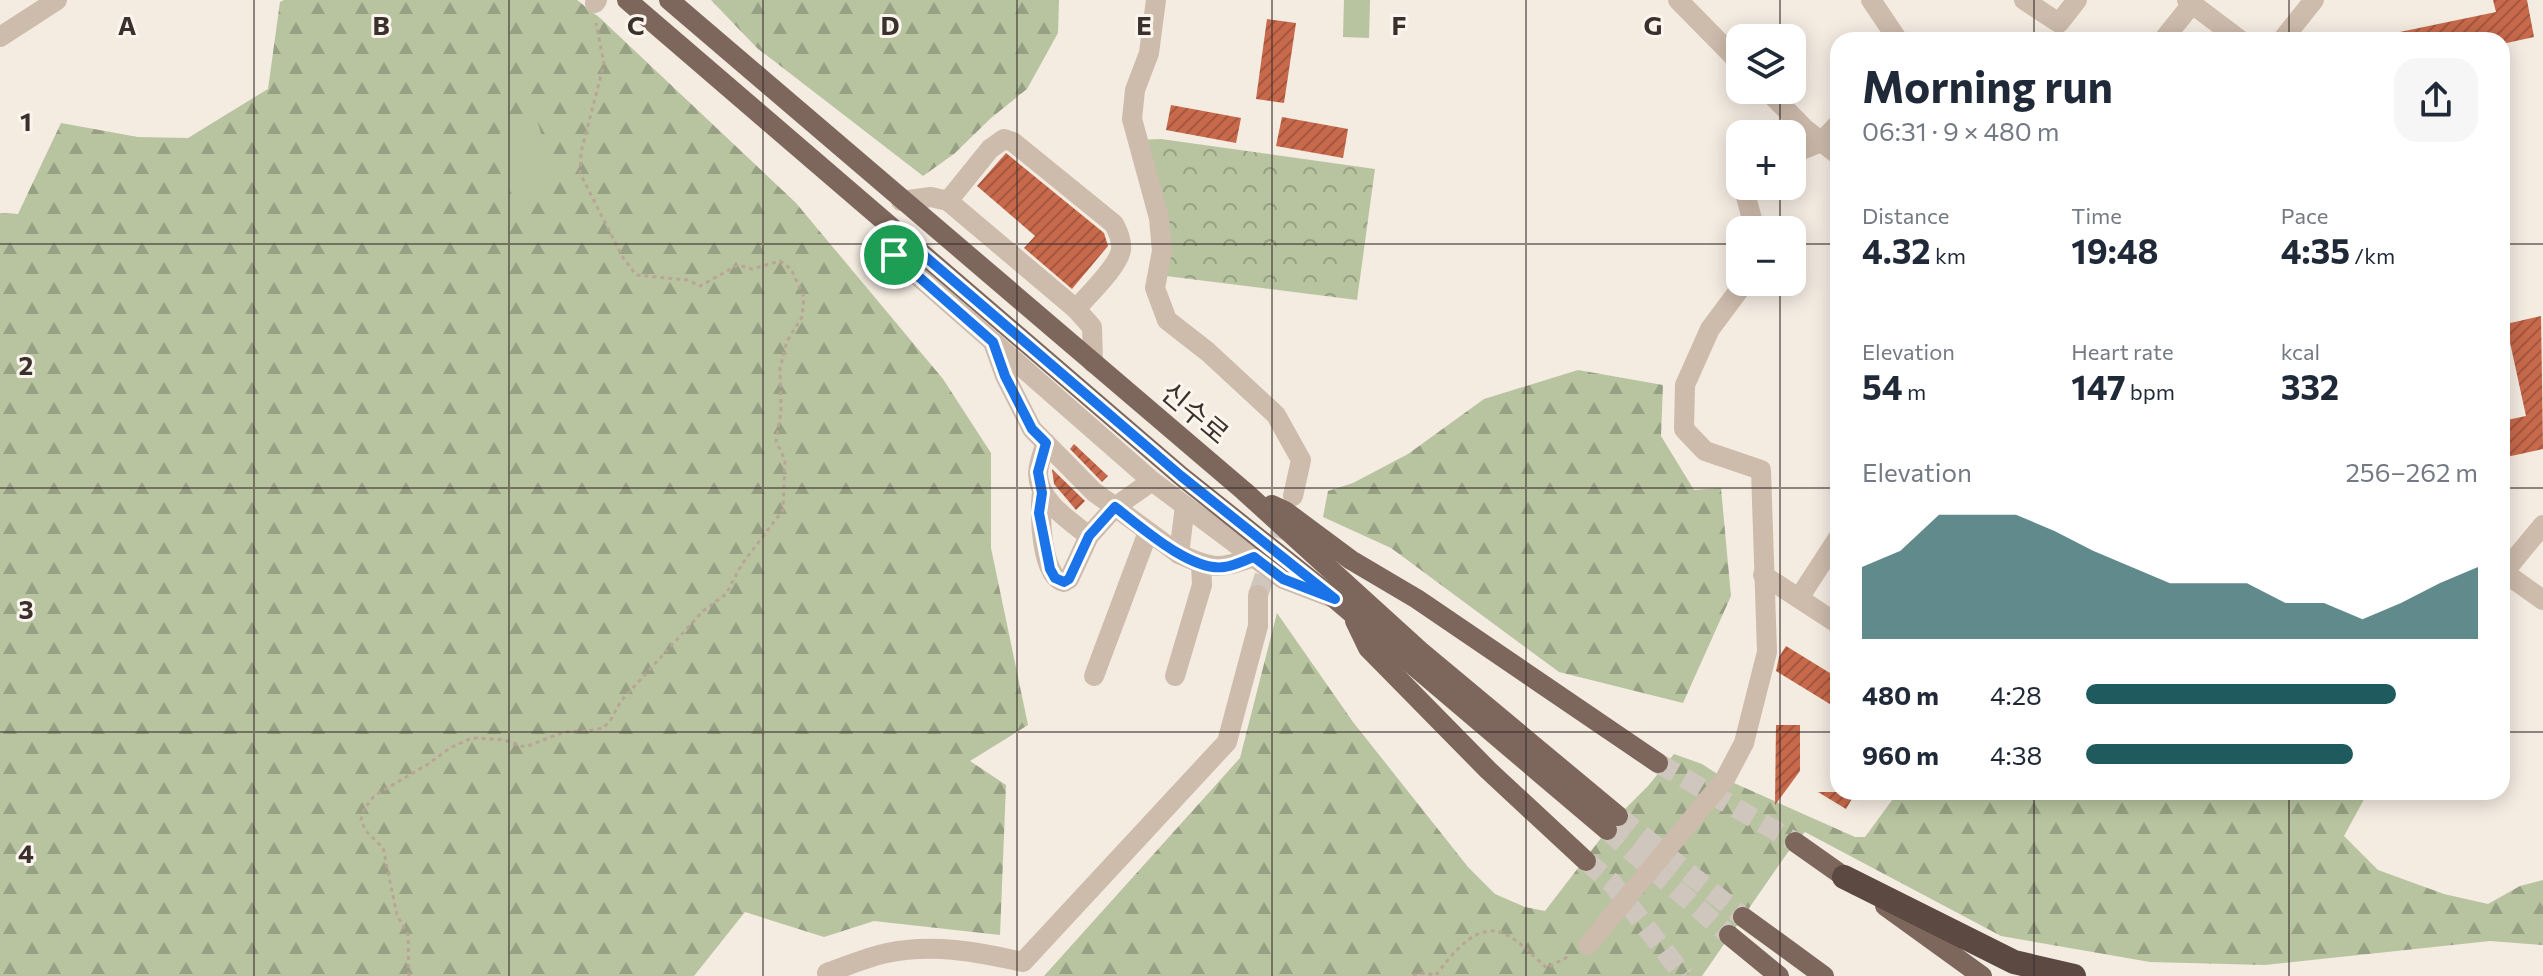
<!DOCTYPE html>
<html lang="en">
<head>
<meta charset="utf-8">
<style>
	:root { --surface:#fff; --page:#f6f6f7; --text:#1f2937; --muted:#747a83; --accent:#1f5a5e }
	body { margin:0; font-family:Commissioner,"Noto Sans KR",sans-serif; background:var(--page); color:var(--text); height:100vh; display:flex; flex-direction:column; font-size:30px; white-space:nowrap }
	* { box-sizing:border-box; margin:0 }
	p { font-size:26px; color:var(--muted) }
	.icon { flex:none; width:44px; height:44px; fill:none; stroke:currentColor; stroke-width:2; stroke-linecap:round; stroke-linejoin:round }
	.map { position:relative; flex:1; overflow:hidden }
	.panel { position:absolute; left:1830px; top:32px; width:680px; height:768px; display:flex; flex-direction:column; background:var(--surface); border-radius:24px; box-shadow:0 4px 20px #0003 }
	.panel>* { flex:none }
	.tools { position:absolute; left:1726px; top:24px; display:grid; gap:16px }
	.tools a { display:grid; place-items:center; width:80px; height:80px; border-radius:16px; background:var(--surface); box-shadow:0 4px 20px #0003; font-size:40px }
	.pin { position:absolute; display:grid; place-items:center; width:68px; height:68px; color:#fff; margin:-34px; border:4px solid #fff; border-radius:50%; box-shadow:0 2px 8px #0007 }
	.round { display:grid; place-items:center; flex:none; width:84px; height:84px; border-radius:24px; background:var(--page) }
	.head { display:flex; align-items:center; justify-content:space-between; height:136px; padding:0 32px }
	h1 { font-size:44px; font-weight:700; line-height:60px }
	.stats { display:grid; grid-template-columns:repeat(3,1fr); gap:12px; height:136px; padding:8px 32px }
	.stats div { display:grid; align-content:center }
	.stats b { font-size:34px; font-weight:700 }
	.stats small { font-size:22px; font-weight:400 }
	.stats p { font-size:22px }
	.chart { height:224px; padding:16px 32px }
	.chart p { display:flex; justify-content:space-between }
	.chart svg { width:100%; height:144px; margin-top:8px; fill:var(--accent); opacity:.7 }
	ul { padding:0 32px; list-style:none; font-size:26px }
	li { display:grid; grid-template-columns:128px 96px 1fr; align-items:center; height:60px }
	li i { height:20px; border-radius:10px; background:var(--accent) }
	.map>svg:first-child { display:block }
</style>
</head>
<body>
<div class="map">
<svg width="2543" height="976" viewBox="0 0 2543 976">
	<defs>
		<pattern id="forest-firs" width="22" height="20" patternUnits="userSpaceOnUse" patternTransform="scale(2)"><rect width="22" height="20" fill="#b8c4a0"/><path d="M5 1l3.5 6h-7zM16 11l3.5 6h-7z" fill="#97a083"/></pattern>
		<pattern id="park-crowns" width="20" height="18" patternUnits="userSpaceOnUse" patternTransform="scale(2)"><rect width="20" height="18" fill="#b8c4a0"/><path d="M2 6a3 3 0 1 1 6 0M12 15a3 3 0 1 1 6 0" fill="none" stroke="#97a083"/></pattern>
		<pattern id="building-hatch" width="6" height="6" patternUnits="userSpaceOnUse" patternTransform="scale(2)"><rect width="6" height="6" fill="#c8694b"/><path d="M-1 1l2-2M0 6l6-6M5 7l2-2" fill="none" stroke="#a4573f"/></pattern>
	</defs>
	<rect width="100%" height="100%" fill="#f4ebe1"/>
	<g fill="url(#forest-firs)">
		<path d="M284 0H577L600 18 796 203 943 379 991 453V548L1028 725 970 761 1006 785 1000 935 874 921 824 937 745 912 694 976H0V213L18 214 61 123 138 137 188 138 268 89 280 2Z"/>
		<path d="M711 0H1059L1058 33 1027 89 991 118 954 154 923 176 757 48Z"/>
		<path d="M1578 370 1663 385 1661 436 1694 490 1721 488 1731 596 1683 703 1559 672 1391 548 1323 517 1328 491 1353 483 1408 454 1484 399Z"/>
		<path d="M1277 613 1353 722 1468 867 1495 894 1525 907 1545 911 1618 816 1648 786 1674 754 1702 764 1725 779 1855 837H1865L1898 792H2368L2344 836 2378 870 2444 894 2488 904 2520 886 2543 880V945L2490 941 2265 965 2150 962 2001 936 1805 832 1795 842 1702 976H1044L1240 758Z"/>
	</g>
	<path fill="url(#park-crowns)" d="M1161 139 1375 169 1357 300 1158 275 1162 251 1136 140Z"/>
	<g fill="#b8c4a0">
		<path d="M1344 0H1370L1369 38 1343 37Z"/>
		<path d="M538 123 556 187 513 199 495 135Z"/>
	</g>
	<g fill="url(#building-hatch)">
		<path d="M2493 0H2527L2534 37 2502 44V40H2396L2395 33 2496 12Z"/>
		<path d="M1267 19 1296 23 1284 103 1256 99Z"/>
		<path d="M1171 105 1241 118 1236 143 1166 130Z"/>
		<path d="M1282 117 1348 129 1343 158 1276 146Z"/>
		<path d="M1006 153 1104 233 1108 246 1072 289 1024 248 1035 236 977 186Z"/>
		<path d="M2541 316 2543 449 2502 458V421L2526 416 2506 324Z"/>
		<path d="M1074 444 1108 476 1102 482 1070 449Z"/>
		<path d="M1052 469 1085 501 1076 510 1054 484Z"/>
		<path d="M1786 646 1838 678V709L1776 671 1779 657Z"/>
		<path d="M1776 725H1800V771L1775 805Z"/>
		<path d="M1818 792H1856L1846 809Z"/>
	</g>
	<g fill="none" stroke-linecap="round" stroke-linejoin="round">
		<path stroke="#cfc6bd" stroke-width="20" stroke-dasharray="20 10" stroke-linecap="butt" d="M1258 595 1288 511"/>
		<g stroke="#cfc6bd" stroke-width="20" stroke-dasharray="20 10" stroke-linecap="butt">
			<path d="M1658 763 1795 842"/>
			<path d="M1618 816 1743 917"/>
			<path d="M1607 830 1729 935"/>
			<path d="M1586 861 1611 882 1684 976"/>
		</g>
		<g stroke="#b9a596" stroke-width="3" stroke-dasharray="4 4" stroke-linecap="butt">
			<path d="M409 976 408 935 397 915 383 848 366 831 361 820 364 809 374 796 428 764 450 748 472 738 504 740 525 747 564 732 588 731 603 728 610 721 621 701 703 611 726 594 742 564 783 510 785 460 776 441 781 412 780 368 787 341 802 317 804 297 791 269 780 261 752 269 738 265 700 286 687 280 636 275 622 256 580 173 581 152 604 64 596 23"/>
			<path d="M1413 976 1420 973 1436 975C1452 954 1478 919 1507 935 1522 943 1534 957 1547 968L1571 955"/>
		</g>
		<g stroke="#cdbbac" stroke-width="20">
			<path d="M1156 0 1149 53 1135 90 1132 119 1159 218 1162 251 1155 288 1167 320 1208 352 1276 415 1301 460 1293 496"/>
			<path d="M1678 0 1740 63"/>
			<path d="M1871 0 1898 40"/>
			<path d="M2024 0 2059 23 2077 0"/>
			<path d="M2187 0 2240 40"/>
			<path d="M595 3 597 0"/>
			<path d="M0 37 57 0"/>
			<path d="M2163 40 2192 4"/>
			<path d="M2282 40 2314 0"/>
			<path d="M1767 90 1804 128 1838 155"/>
			<path d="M1792 154 1821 142 1838 124"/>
			<path d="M1743 186 1755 230"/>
			<path d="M901 201 931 197 948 201 1076 309 1092 327 1093 363"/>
			<path d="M948 201 990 149 1004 139 1013 142 1114 224C1118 232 1122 240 1121 250 1118 267 1088 295 1076 309"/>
			<path d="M892 228 894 255 1152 481 1283 579 1330 597"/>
			<path d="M994 345 1005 376 1032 429 1094 492 1115 507 1152 481"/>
			<path d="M1046 443C1043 452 1038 464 1038 474 1039 502 1069 520 1089 536L1115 507 1179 554"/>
			<path d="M1042 493C1039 513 1041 577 1064 582L1069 579 1089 536"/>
			<path d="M1185 506 1179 554C1215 570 1218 569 1254 557"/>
			<path d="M2502 571 2543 600"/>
			<path d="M2504 572 2543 525"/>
			<path d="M1763 575 1838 624"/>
			<path d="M1799 598 1838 538"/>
			<path d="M1094 676 1148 532"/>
			<path d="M1175 676 1202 585 1201 564"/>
			<path d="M1725 779 1744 743 1767 652 1761 470 1705 451 1684 429 1685 385 1710 329 1745 282"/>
			<path d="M827 973C847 966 867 957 887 953 932 943 978 952 1023 962L1227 742 1258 626V595"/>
		</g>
		<g stroke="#7d675c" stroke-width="20">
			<path d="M627 0 1181 476 1335 599 1607 830"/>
			<path d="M669 0 1244 491 1420 651 1618 816"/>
			<path d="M1272 505 1285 511 1351 560 1417 599 1658 763"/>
			<path d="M1355 621 1368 648 1488 770 1586 861"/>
			<path d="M1795 842 1856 885"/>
			<path d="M1885 906 1982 976"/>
			<path d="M1743 917 1824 976"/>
			<path d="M1729 935 1779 976"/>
		</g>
		<path stroke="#5c4a42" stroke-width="24" d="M1844 877 2014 962 2074 976"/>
		<path stroke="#cdbbac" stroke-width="20" d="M1588 945 1725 779"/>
	</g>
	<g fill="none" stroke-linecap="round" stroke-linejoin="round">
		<g stroke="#fff" stroke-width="16">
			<path id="route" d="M892 228 1181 476 1335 599 1283 579 1254 557C1245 560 1234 566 1224 567 1191 572 1140 526 1115 507L1089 536 1069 579 1064 582 1055 578 1050 569 1039 513 1042 493 1038 472 1046 443 1032 429 1005 376 993 342 894 255Z"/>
		</g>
		<use href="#route" stroke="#1a73e8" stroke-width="10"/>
	</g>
	<path fill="none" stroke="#3b302b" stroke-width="2" stroke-opacity="0.55" d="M254 0V976M509 0V976M763 0V976M1017 0V976M1272 0V976M1526 0V976M1780 0V38M2034 0V40M2289 0V40M1780 90V134M1780 186V230M0 244H1740M1792 244H1838M2502 244H2543M1780 282V976M0 488H1838M2502 488H2543M0 732H1838M2502 732H2543M2034 792V976M2289 792V976"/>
	<g text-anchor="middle" stroke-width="6" stroke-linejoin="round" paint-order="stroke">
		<g font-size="28" fill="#3b302b" stroke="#fbf5ee">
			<text transform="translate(1195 413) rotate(40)" y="10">신수로</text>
		</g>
	</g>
	<g font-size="26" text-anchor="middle" font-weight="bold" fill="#3b302b" stroke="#fbf5ee" stroke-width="6" stroke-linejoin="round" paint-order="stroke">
		<text x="127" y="35">A</text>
		<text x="381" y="35">B</text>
		<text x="636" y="35">C</text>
		<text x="890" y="35">D</text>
		<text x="1144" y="35">E</text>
		<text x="1399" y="35">F</text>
		<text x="1653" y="35">G</text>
		<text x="26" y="131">1</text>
		<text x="26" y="375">2</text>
		<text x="26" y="619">3</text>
		<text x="26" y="863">4</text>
	</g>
</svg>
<div class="tools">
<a><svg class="icon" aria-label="layers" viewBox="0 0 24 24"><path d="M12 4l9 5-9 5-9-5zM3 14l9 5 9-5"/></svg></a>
<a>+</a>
<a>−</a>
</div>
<div class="pin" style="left:894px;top:255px;background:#1e9e55"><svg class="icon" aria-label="arrive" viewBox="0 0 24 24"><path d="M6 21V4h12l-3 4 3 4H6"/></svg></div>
<section class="panel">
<div class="head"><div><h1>Morning run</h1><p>06:31 · 9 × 480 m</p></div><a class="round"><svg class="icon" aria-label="share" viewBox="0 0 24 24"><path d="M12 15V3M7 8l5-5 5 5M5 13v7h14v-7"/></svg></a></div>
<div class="stats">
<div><p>Distance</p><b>4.32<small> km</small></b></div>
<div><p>Time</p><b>19:48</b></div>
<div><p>Pace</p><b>4:35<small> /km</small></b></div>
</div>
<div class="stats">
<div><p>Elevation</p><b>54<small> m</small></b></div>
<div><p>Heart rate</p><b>147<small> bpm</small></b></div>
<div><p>kcal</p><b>332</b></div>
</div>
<div class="chart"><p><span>Elevation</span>256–262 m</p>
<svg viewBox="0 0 160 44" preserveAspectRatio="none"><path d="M0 44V22L10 17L20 6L30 6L40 6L50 11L60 17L70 22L80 27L90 27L100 27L110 33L120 33L130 38L140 33L150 27L160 22V44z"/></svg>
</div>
<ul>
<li><b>480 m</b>4:28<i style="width:79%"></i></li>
<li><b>960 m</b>4:38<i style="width:68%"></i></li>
</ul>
</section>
</div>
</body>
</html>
